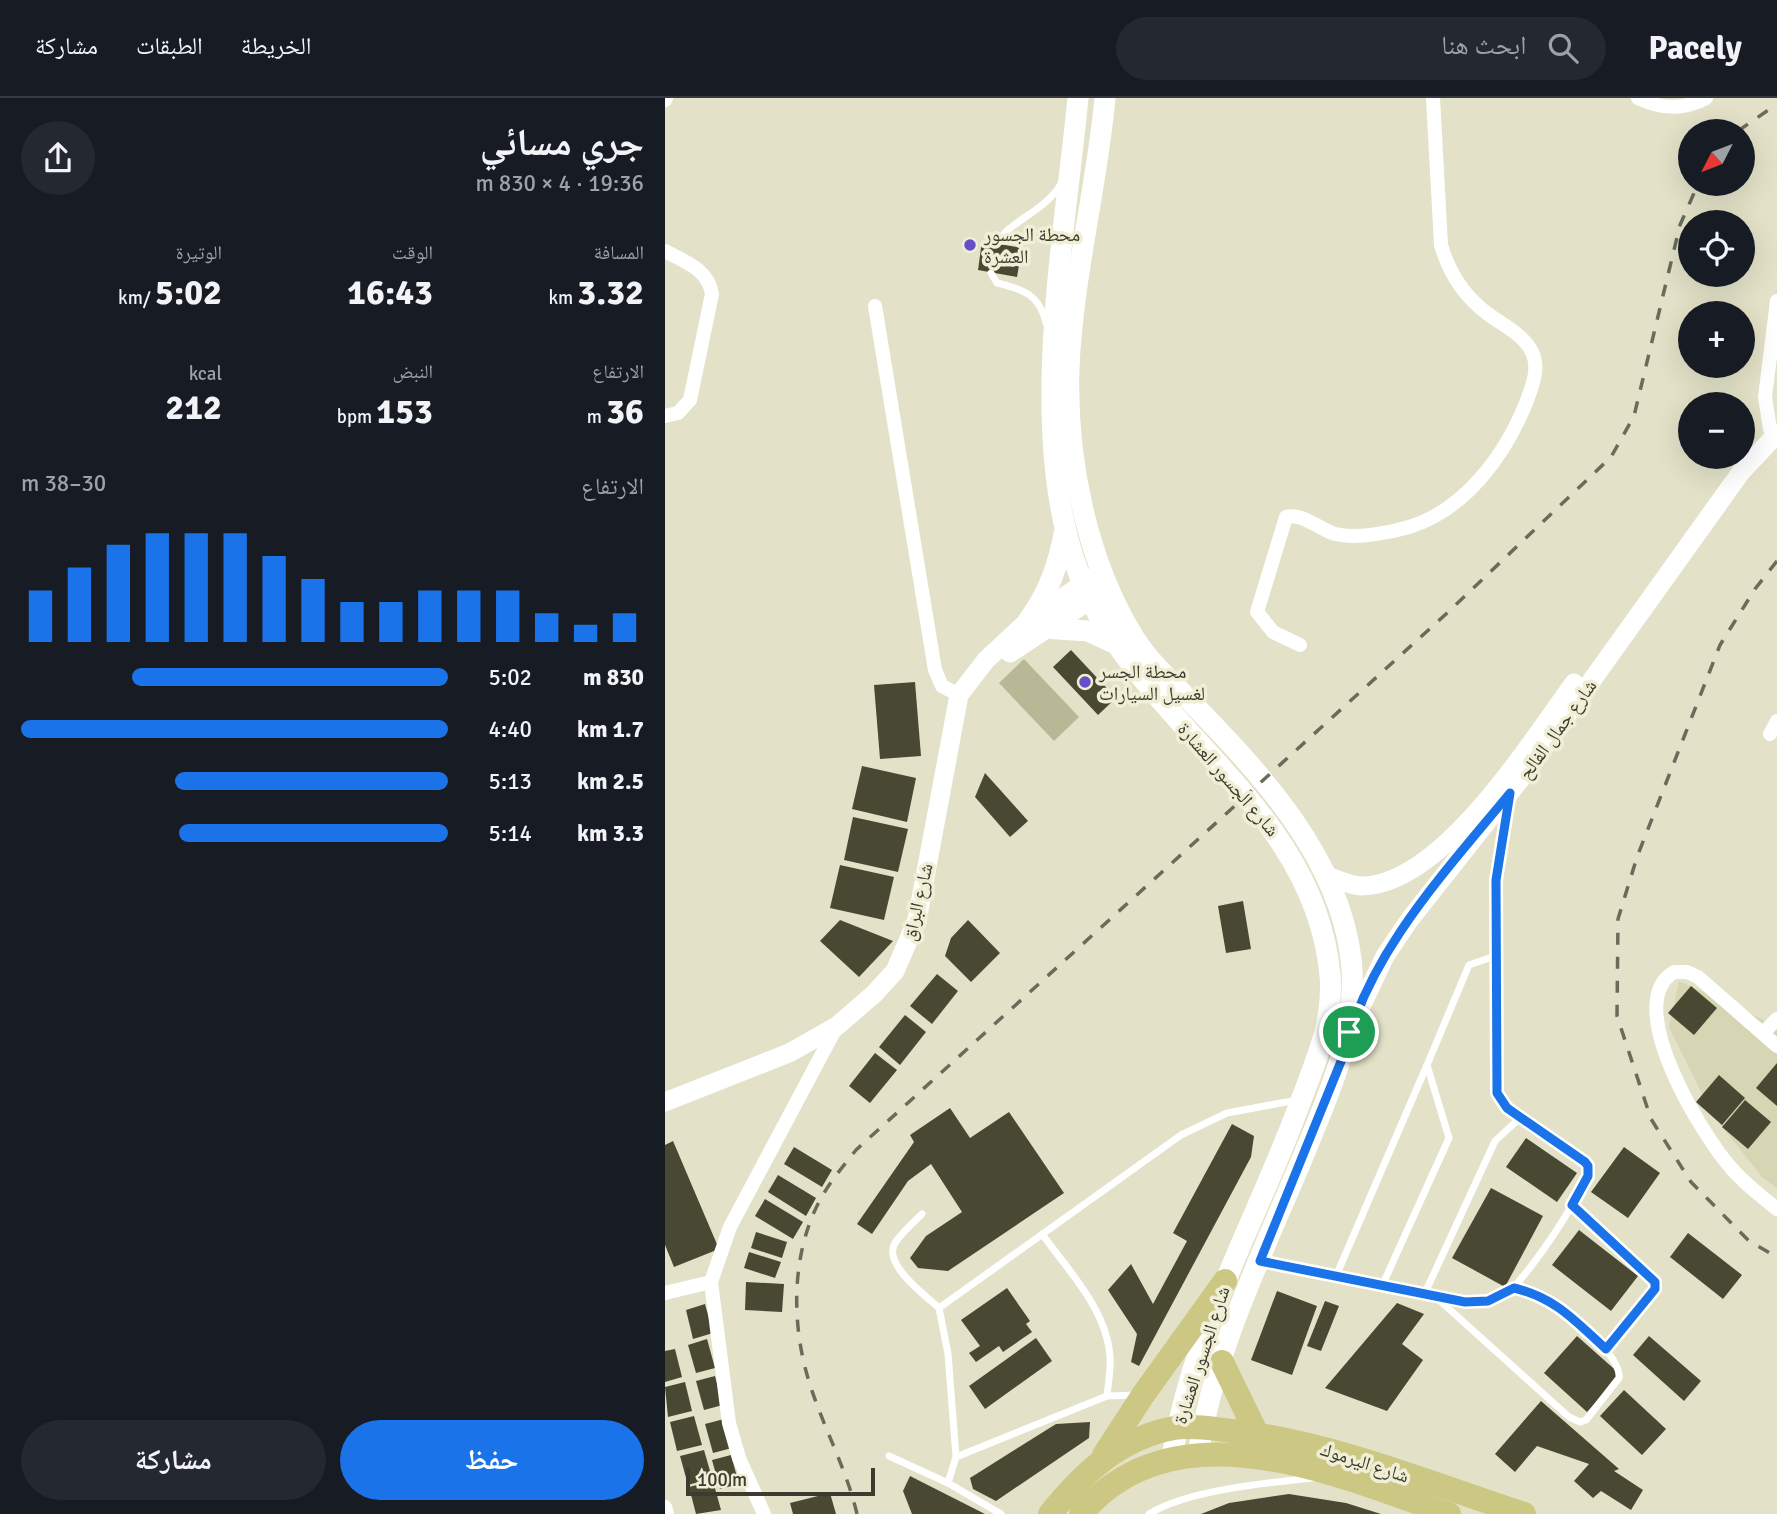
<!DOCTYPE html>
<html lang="ar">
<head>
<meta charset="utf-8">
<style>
	:root { --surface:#171b24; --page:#242831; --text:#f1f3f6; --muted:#9ea1a6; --line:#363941; --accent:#1a73e8 }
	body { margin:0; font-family:Signika,"Noto Naskh Arabic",sans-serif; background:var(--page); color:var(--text); direction:rtl; height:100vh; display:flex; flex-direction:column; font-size:26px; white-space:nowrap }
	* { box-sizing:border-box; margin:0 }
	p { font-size:23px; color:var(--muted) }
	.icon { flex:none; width:38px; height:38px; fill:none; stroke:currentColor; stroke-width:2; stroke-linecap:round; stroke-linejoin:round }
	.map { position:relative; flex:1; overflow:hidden; direction:ltr }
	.details { display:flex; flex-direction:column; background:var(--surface); width:665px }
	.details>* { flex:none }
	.needle { width:46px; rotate:228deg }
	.tools { position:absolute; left:1013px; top:21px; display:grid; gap:14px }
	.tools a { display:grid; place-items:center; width:77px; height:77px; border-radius:50%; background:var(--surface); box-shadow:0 7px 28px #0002; font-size:35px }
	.scale { position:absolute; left:21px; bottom:18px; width:189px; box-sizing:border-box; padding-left:7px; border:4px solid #3b3b30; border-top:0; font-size:19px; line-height:24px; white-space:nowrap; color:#3b3b30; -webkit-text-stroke:5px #f0efd5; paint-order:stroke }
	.pin { position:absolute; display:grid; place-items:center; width:60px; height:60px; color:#fff; margin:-30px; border:4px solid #fff; border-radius:50%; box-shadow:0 2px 7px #0007 }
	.round { display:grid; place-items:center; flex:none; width:74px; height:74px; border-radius:37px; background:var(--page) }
	.head { display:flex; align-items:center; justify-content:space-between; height:119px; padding:0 21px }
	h1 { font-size:38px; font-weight:700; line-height:52px }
	.figures { display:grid; grid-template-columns:repeat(3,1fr); gap:10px; height:119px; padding:7px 21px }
	.figures div { display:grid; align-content:center }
	.figures b { font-size:35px; font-weight:700 }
	.figures small { font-size:19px; font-weight:400 }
	.figures p { font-size:19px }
	.chart { height:196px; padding:14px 21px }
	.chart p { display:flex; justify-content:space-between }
	.chart svg { width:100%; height:126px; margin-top:7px; stroke:var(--accent); stroke-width:6 }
	.button { display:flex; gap:14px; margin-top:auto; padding:14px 21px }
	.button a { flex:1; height:80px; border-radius:42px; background:var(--accent); color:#fff; font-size:28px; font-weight:700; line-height:80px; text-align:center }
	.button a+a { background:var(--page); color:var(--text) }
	ul { padding:0 21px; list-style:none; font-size:23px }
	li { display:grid; grid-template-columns:112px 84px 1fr; align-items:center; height:52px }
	li i { height:18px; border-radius:9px; background:var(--accent) }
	header { display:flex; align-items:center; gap:42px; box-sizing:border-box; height:98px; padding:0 35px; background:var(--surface); border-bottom:2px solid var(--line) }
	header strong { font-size:33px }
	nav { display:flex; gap:38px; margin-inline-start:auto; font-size:24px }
	.search { width:490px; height:63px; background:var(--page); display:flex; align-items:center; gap:18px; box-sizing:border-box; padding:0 24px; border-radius:38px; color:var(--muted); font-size:26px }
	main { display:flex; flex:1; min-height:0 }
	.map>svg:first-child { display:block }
</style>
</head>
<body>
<header>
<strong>Pacely</strong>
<div class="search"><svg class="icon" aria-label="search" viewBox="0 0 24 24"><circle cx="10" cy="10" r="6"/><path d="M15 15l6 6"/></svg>ابحث هنا</div>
<nav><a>الخريطة</a><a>الطبقات</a><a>مشاركة</a></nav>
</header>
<main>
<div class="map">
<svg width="1112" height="1416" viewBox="0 0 1112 1416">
	<rect width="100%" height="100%" fill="#e3e2c8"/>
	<path fill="#d7d6b4" d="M1014 883 1112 928V1090L1097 1079 1047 1016 1004 929Z"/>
	<path fill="#b9b896" d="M359 561 414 619 389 643 334 585Z"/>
	<g fill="#494832">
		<path d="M317 143 357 150 352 179 313 172Z"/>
		<path d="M406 552 451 600 433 617 388 569Z"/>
		<path d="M250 584 256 658 215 661 209 587Z"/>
		<path d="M197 668 251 680 242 724 187 711Z"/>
		<path d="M320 675 363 723 345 739 310 699Z"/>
		<path d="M188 719 243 731 233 774 179 762Z"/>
		<path d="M175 767 229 779 219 822 165 810Z"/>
		<path d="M578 803 586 851 561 855 553 808Z"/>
		<path d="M175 822 228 843 194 879 155 843Z"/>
		<path d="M303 822 335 855 306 884 280 858 286 840Z"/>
		<path d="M272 876 293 893 267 926 245 908Z"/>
		<path d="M1026 888 1052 910 1029 937 1003 915Z"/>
		<path d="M240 917 261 934 235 967 214 949Z"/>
		<path d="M210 955 232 972 205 1005 184 988Z"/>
		<path d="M1112 965V1008L1091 990Z"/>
		<path d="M1054 977 1080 1000 1057 1027 1031 1004Z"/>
		<path d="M1080 1002 1106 1024 1083 1051 1057 1029Z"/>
		<path d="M285 1010 305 1040 344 1014 399 1095 283 1173 253 1170 245 1160 261 1138 297 1114 266 1066 243 1083 207 1136 192 1126 249 1044 245 1037Z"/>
		<path d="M567 1026 589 1038 586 1059 474 1268 466 1264 472 1236 443 1192 466 1166 488 1206 522 1143 508 1135Z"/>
		<path d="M861 1040 912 1075 892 1104 841 1069Z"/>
		<path d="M8 1043 54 1151 9 1169 0 1147V1047Z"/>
		<path d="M129 1049 167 1072 157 1089 119 1066Z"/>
		<path d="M959 1049 995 1075 963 1120 926 1094Z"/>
		<path d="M113 1077 151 1100 141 1118 103 1094Z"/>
		<path d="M826 1090 878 1118 840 1189 787 1160Z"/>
		<path d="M100 1101 138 1124 128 1141 90 1118Z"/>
		<path d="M914 1132 973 1178 946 1213 887 1167Z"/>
		<path d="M91 1134 122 1144 117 1160 86 1150Z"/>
		<path d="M1023 1135 1077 1177 1058 1201 1005 1159Z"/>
		<path d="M84 1154 116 1164 110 1180 79 1170Z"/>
		<path d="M81 1184 119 1186 117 1214 80 1212Z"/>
		<path d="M342 1190 365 1223 361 1226 367 1234 338 1254 334 1248 311 1264 304 1255 315 1248 296 1222Z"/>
		<path d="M612 1193 652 1208 627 1277 586 1262Z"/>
		<path d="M660 1203 674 1208 656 1253 642 1248Z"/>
		<path d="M732 1205 759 1216 737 1246 758 1262 722 1313 660 1290Z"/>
		<path d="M40 1206 48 1235 28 1241 21 1212Z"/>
		<path d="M912 1238 956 1277 922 1314 879 1275Z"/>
		<path d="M984 1238 1036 1283 1019 1303 968 1257Z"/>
		<path d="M371 1240 387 1263 320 1311 304 1288Z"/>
		<path d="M42 1241 50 1270 31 1275 23 1247Z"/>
		<path d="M10 1251 17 1279 0 1284V1253Z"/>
		<path d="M50 1278 58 1307 39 1312 31 1283Z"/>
		<path d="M20 1284 27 1313 3 1319 0 1289Z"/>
		<path d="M959 1292 1001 1331 977 1357 935 1318Z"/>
		<path d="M876 1303 954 1371 949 1373 978 1392 966 1412 936 1393 928 1400 909 1383 924 1366 872 1348 850 1374 830 1356Z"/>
		<path d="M29 1318 37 1347 12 1353 5 1324Z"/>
		<path d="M59 1321 67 1350 48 1355 40 1326Z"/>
		<path d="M425 1324 424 1340 331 1403 308 1391 305 1380 391 1326Z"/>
		<path d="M39 1352 47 1380 23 1387 15 1358Z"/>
		<path d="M66 1357 74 1386 55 1391 47 1362Z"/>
		<path d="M245 1378 320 1416H247L238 1393Z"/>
		<path d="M48 1383 56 1412 31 1416 24 1389Z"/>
		<path d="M165 1395 171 1416H128L125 1405Z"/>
		<path d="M624 1396 681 1405 716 1416H536L564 1405Z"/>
	</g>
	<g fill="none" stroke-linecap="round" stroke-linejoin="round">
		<g stroke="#fff" stroke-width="7">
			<path d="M332 146C340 125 380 114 396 86"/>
			<path d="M326 175 332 185C358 191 375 197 381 225"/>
			<path d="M907 1107 987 1178 990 1191 941 1251"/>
			<path d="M257 1116C248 1125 237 1134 230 1145 217 1166 260 1197 274 1210"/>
			<path d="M377 1136C403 1172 443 1213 445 1260 446 1272 443 1286 442 1298"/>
			<path d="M595 1163 771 1200C794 1203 817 1208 839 1197 857 1188 926 1087 923 1068L920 1064 842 1010 832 995 831 782 844 706"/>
			<path d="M671 1178 762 967"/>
			<path d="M717 1188 784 1040 762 967 804 867 830 858"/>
			<path d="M759 1197 830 1043 855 1020"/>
			<path d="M773 1201 904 1319 915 1324 921 1322 954 1280C957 1257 896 1207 876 1197 868 1194 858 1192 849 1190"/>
			<path d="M224 1358 283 1385 336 1416"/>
			<path d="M291 1359 283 1256 274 1210 516 1037 562 1015 632 1002"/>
			<path d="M283 1385 291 1359 442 1298 472 1297"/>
			<path d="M484 1416C523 1392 601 1385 647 1380"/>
		</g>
		<g stroke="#fff" stroke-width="14">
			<path d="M973 0C995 11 1019 12 1041 0"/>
			<path d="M0 2 1 0"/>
			<path d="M0 153C20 164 43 171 47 196L25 302 13 315 0 318"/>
			<path d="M210 208 270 572 277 588 294 597"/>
			<path d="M1105 331 1100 299 1112 203"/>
			<path d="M635 547 608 534 592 514 621 419C637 414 655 432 670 436 691 441 724 435 744 429 800 412 840 357 861 305 867 289 875 270 867 254 859 237 838 227 823 216 800 199 784 175 776 147L768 0"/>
			<path d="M1105 636 1112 623"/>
			<path d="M1098 935 1112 921"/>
			<path d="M1112 948 1033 879 1022 874H1009C955 906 1039 1040 1067 1071 1080 1086 1097 1099 1112 1111"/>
			<path d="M0 1195 46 1184"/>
			<path d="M0 1409 2 1416"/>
			<path d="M99 1416 74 1360 64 1325 46 1184 65 1129 172 928"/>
		</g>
		<g stroke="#fff" stroke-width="19">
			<path d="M345 555 437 494"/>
			<path d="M661 778C672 781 686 788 697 788 777 787 865 645 909 585"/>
			<path d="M686 930 720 858 745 821 862 673 1076 374 1112 336"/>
			<path d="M0 1004 124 955 172 928 209 896 230 873 252 822 294 597 321 562 363 523 431 477"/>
		</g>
		<g stroke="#fff" stroke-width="21">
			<path d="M413 0C399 147 357 360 423 497 489 635 650 713 665 877 669 924 651 962 635 1005 613 1065 585 1123 561 1182 537 1239 517 1298 507 1359"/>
			<path d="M440 0C432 89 407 183 404 271 401 361 422 465 470 541 486 566 509 586 529 607 597 677 674 760 686 861 695 934 662 999 635 1066 596 1158 547 1259 533 1358"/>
			<path d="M363 523C384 495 393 467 400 432"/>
			<path d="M379 530 423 533 449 545"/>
		</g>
		<g stroke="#ccc883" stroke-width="24">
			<path d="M557 1264 592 1336"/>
			<path d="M439 1357 478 1297 560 1183"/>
			<path d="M385 1416C418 1375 455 1340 509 1330 528 1327 549 1331 568 1333 668 1345 764 1385 859 1416"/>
			<path d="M416 1416C510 1305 672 1376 784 1416"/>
		</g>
		<g stroke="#6b6b5c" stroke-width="3.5" stroke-dasharray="12 12" stroke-linecap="butt">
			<path d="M1073 33 1112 6"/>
			<path d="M1112 463 1090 491 1055 547 972 759 953 821 952 918 986 1021 1026 1084 1084 1143 1112 1159"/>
			<path d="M192 1416C180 1364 151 1317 139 1265 126 1210 129 1145 159 1095 168 1080 180 1066 191 1052L781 516 946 359 969 318 1015 127 1033 86"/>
		</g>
	</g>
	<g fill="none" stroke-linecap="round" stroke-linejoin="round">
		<g stroke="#fff" stroke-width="14">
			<path id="route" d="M845 695 831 782 832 995 842 1010 920 1064 923 1068V1078L907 1107 990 1184V1191L941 1251C910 1223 891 1200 849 1190L823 1203 800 1204 595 1163 679 956C703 855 781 773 845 695Z"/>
		</g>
		<use href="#route" stroke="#1a73e8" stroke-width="9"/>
	</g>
	<g fill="#6550c9" stroke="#f0efd5" stroke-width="2.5">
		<circle cx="305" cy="147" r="7"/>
		<circle cx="420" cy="584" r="7"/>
	</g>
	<g text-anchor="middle" stroke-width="7" stroke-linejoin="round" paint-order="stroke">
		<g font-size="19" fill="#3b3b30" stroke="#f0efd5" text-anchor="start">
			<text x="319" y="143">محطة الجسور<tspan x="319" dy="22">العشرة</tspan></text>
			<text x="434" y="580">محطة الجسر<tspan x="434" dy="22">لغسيل السيارات</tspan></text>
		</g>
		<g font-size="19" fill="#3b3b30" stroke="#f0efd5">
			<text transform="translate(892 631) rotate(-54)" y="7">شارع جمال الفالح</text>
			<text transform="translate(564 681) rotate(49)" y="7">شارع الجسور العشارة</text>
			<text transform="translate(252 804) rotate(-77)" y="7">شارع البراق</text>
			<text transform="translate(536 1257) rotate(-72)" y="7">شارع الجسور العشارة</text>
			<text transform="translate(700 1364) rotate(18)" y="7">شارع اليرموك</text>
		</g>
	</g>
</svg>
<div class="tools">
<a><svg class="needle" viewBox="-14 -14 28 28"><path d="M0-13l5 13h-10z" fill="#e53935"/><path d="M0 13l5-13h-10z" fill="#9ea1a6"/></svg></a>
<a><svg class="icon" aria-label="locate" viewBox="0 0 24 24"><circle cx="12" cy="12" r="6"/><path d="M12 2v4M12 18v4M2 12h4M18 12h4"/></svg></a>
<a>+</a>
<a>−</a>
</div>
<div class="scale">100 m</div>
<div class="pin" style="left:684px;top:934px;background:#1e9e55"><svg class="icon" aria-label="arrive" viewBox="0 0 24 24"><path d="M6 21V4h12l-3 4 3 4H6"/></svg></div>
</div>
<section class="details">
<div class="head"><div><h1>جري مسائي</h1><p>19:36 · 4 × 830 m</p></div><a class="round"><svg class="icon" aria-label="share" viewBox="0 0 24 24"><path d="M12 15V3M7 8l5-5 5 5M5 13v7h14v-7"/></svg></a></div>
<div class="figures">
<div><p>المسافة</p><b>3.32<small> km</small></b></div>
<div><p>الوقت</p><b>16:43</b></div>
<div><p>الوتيرة</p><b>5:02<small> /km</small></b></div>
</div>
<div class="figures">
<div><p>الارتفاع</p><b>36<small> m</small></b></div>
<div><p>النبض</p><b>153<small> bpm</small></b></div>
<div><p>kcal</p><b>212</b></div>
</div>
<div class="chart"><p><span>الارتفاع</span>30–38 m</p>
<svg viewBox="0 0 160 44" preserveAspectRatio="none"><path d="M5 44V26M15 44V18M25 44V10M35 44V6M45 44V6M55 44V6M65 44V14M75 44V22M85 44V30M95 44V30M105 44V26M115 44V26M125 44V26M135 44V34M145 44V38M155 44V34"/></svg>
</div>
<ul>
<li><b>830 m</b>5:02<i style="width:74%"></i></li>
<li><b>1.7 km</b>4:40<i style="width:100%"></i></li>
<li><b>2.5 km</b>5:13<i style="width:64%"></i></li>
<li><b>3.3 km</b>5:14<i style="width:63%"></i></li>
</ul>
<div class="button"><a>حفظ</a><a>مشاركة</a></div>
</section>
</main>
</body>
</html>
